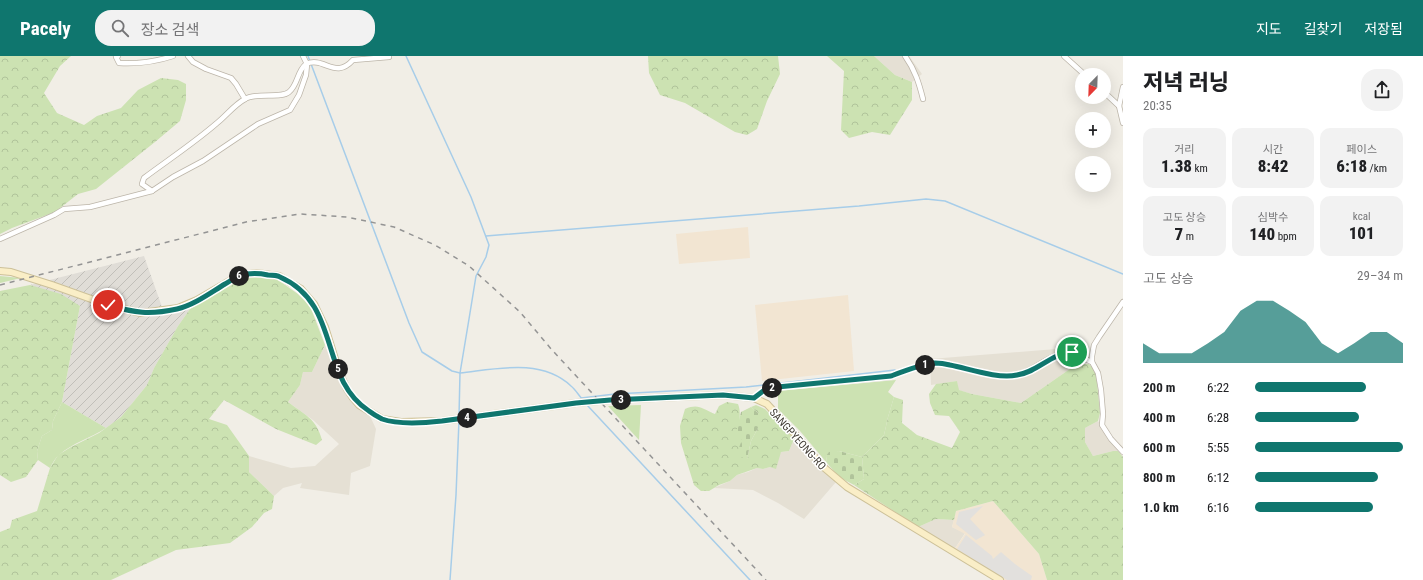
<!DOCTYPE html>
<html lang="ko">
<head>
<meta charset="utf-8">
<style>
	:root { --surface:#fff; --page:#f2f2f2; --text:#202124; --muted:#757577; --accent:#0f766e }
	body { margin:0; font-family:"Roboto Condensed","Noto Sans KR",sans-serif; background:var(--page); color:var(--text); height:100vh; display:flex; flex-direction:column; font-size:15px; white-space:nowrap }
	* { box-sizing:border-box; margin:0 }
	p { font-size:13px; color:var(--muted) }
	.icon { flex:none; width:22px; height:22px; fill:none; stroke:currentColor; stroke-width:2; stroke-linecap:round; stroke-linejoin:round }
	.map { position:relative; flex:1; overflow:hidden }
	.side { display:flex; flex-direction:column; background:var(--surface); width:300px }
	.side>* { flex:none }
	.needle { width:26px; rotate:203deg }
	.controls { position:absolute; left:1075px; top:12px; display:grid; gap:8px }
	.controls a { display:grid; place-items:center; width:36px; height:36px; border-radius:50%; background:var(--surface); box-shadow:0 4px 16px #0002; font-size:20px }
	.pin { position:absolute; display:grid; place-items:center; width:34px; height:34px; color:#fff; margin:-17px; border:2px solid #fff; border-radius:50%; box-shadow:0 1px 4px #0007 }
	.km { position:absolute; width:20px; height:20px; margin:-10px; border-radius:50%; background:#222; color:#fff; font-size:11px; line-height:20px; text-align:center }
	.round { display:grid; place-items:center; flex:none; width:42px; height:42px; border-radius:16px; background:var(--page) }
	.head { display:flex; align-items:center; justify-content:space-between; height:68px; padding:0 20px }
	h1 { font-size:22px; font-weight:800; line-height:30px }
	.metrics { display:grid; grid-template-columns:repeat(3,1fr); gap:6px; height:68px; padding:4px 20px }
	.metrics div { display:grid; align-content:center; border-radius:10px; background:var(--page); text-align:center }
	.metrics b { font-size:17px; font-weight:800 }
	.metrics small { font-size:11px; font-weight:400 }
	.metrics p { font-size:11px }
	.chart { height:112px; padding:8px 20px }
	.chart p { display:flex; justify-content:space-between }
	.chart svg { width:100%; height:72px; margin-top:4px; fill:var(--accent); opacity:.7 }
	ul { padding:0 20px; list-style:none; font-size:13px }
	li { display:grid; grid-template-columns:64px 48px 1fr; align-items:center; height:30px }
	li i { height:10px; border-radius:5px; background:var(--accent) }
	header { display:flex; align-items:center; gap:24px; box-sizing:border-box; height:56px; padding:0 20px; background:var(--accent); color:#fff }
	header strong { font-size:19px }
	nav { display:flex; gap:22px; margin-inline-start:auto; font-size:14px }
	.search { width:280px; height:36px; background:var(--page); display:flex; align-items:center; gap:10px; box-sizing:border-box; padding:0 14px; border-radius:16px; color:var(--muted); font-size:15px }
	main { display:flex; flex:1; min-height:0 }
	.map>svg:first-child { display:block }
</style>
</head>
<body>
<header>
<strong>Pacely</strong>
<div class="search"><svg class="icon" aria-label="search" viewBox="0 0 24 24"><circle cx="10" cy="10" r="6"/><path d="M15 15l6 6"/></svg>장소 검색</div>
<nav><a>지도</a><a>길찾기</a><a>저장됨</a></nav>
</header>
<main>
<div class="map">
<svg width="1123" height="524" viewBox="0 0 1123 524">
	<defs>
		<pattern id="industrial-furrows" width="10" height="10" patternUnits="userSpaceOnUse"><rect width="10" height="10" fill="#e0ddd7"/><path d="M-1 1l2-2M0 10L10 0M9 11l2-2" fill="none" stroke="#c1bfb9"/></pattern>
		<pattern id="forest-crowns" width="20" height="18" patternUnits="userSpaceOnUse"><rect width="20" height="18" fill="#cce2b2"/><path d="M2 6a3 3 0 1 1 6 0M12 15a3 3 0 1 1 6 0" fill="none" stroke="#b0c39a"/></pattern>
		<pattern id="cemetery-stones" width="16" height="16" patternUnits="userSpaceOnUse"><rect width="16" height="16" fill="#cce2b2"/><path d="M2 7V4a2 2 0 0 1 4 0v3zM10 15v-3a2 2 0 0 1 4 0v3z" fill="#b0c39a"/></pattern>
	</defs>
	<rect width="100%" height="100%" fill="#f1eee6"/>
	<g fill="#e5e0d4">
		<path d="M874 0H909L922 18 912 26 895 19Z"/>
		<path d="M325 289 347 338 370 360 376 373 370 410 351 417 349 439 300 432 302 427 283 432 274 440 249 416V400L291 412 315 410 339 388 313 364 288 346 300 329 303 316H312Z"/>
		<path d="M1056 293H1079L1077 308 1021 347 972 338 958 334 957 325 931 329 930 303Z"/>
		<path d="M1098 365 1118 395H1113L1093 400 1085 386V372Z"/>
		<path d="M794 383 836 426 804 463 778 447 753 434 714 432 730 425 737 419 748 416 757 412 763 413 770 411 781 396 789 395Z"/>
		<path d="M936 463 954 464 952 471 965 477 954 494 918 471Z"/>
	</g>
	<g fill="#f2e5d2">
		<path d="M748 171 750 202 679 208 676 178Z"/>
		<path d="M848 239 854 315 762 325 755 249Z"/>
		<path d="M993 445 1039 498 1047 524H1005L954 494 965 478 952 471 956 455Z"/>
	</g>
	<path fill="url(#industrial-furrows)" d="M144 200 162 251 190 253 178 270 154 312 147 329 121 361 106 372 62 346 80 250 30 229Z"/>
	<g fill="#cce2b2">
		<path d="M0 220 21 222 0 227Z"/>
		<path d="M896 324 888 336 894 341 888 361 884 379 862 401 839 395 826 400 827 407 800 375 778 353V335Z"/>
		<path d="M62 346 106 372C91 382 72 387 59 399 55 402 52 408 50 412L38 404 37 395 42 380 52 374 53 365Z"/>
		<path d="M641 349 639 384 608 350Z"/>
	</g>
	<g fill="url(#forest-crowns)">
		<path d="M0 0H71L60 10 44 37 57 57 84 69 97 60 121 52 138 34 161 22 178 24 186 28V44L180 65 155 86 96 133 78 138 55 156 12 172 0 178Z"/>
		<path d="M648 0H778L780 18 767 45 757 73 747 79 735 76 685 47 660 39 649 17Z"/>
		<path d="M827 0H874L895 19 912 26V44L890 79 872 76 849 82 841 74 844 15Z"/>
		<path d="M256 221 278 224 298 238 310 250 325 289 312 316H303L300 329 288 346C305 359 316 362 322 384L316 389 276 373 224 344 209 363 227 369 249 400V416L274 440 272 453 264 457 252 471 230 487 176 494 111 524H0V476L10 472 12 464 37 455 50 412 58 399 71 391 99 377 121 361 147 329 154 312 178 270 190 253 240 224Z"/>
		<path d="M30 229 61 238 80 250 62 346 53 365 52 374 42 380 37 395 38 404 26 421 11 426 0 419V235Z"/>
		<path d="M1077 308H1089L1096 315 1100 357 1098 365 1085 372V386L1093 400 1113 395H1118L1123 401V524H1047L1039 498 993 445 956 455 954 464 936 463 918 471 854 429 864 423 862 401 884 379 888 361 894 341 903 344 902 367 917 379 952 392 960 376 949 360 935 359 930 347 929 338 936 328 957 325 959 334 972 338 1021 347Z"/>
		<path d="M727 346 738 348C741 356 739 360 740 367 741 379 744 391 747 403L751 385 758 372V357L751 351 756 349 765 353 794 383 789 395 781 396 776 413 770 411 763 413 757 412 737 419 730 425 719 429 709 435H701L694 429 681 387 680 370 685 353C699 347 702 353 715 358L719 350Z"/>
	</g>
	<g fill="url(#cemetery-stones)">
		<path d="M751 351 758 357V372L751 385 747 403 736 399 742 384 737 380V373L741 356Z"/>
		<path d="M839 395 862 401 864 423 854 429 839 421 827 407 826 400 829 396Z"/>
	</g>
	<g fill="#e2e0dd">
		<path d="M983 450 970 463 985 479 976 484 956 468 959 456Z"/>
		<path d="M966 479 992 500 993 503 1001 496 1015 508 1032 520 1031 524H1007L957 493Z"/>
	</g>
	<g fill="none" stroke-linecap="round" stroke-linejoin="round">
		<g stroke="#a7cde9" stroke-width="1.5">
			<path d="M308 0 409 267 422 296 452 315 460 317C497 313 541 302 571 330 576 334 579 340 583 344"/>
			<path d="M406 0 471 141 489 189 486 201 476 220 469 263 460 317 459 360"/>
			<path d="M486 180 859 150 926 143 945 145 1123 218"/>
			<path d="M581 342 615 338 746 331 895 314"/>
			<path d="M587 349 750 524"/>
			<path d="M450 524 456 439 459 364"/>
		</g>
		<g stroke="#bcb5a9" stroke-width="6">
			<g id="street">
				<path d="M118 0 116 1 119 7C138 8 155 6 173 0"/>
				<path d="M188 0 193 6 206 13 231 22 236 28 245 43"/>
				<path d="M905 0C915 14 919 27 923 43"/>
				<path d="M1064 0 1085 19"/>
				<path d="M1104 36 1119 50 1123 67"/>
				<path d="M1119 50 1123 31"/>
				<path d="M152 135 173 121 203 105 258 68 290 54 299 39 306 19 307 8 303 0"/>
				<path d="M0 183 54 159 64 153 90 151 152 135 142 128 144 122C168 104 194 87 217 67 226 60 234 49 245 43 257 36 281 43 289 36 298 29 297 15 306 8 324 0 335 24 353 4L389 1"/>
				<path d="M1123 246 1099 281 1094 289 1092 300V306L1098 317 1101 334 1103 358 1102 369 1111 383 1123 396"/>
				<path d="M754 342 767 332 891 321C904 316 922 307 935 307 961 306 992 325 1017 319 1035 315 1056 292 1073 297 1081 298 1085 304 1092 306"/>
			</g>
		</g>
		<g stroke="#cdc199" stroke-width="8">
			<path id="secondary" d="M0 215 11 216 52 229 108 249 141 257 178 252 197 244 238 220 256 217 279 220 301 233 314 248 325 271 339 316 347 333 353 342 359 349 382 363 401 366 442 365 576 347 610 344 723 339 754 342 767 348 803 387 821 409 847 431 1000 524"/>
		</g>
		<use href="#street" stroke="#fff" stroke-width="4.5"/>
		<use href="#secondary" stroke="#faeec7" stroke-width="6"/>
		<path stroke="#949494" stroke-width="1.5" stroke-dasharray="5 5" stroke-linecap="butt" d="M0 229 246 166 300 158 347 161 394 171 435 189 469 210 520 256 552 294 766 524"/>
	</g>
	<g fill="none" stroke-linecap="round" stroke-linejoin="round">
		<g stroke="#fff" stroke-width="8">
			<path id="route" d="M108 249C135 257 149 259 177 253 194 249 210 237 225 228 229 226 234 222 238 220 248 217 258 217 268 219 272 219 277 219 280 221 342 248 318 322 369 355 373 358 378 361 382 363 399 369 424 367 442 365L576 347 610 344 723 339 754 342 767 332 891 320C904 315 922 308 935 307 940 307 946 308 950 309 970 313 997 323 1017 319 1038 316 1050 298 1072 296"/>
		</g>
		<use href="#route" stroke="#0f766e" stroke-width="5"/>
	</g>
	<g text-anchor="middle" stroke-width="3" stroke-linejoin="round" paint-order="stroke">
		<g font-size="11" fill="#433e36" stroke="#fff">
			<text transform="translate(798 383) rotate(48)" y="4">SANGPYEONG-RO</text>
		</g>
	</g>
</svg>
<div class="controls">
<a><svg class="needle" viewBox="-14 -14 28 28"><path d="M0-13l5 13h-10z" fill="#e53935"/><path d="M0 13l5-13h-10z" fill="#757577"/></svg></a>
<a>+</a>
<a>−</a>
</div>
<div class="pin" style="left:1072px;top:296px;background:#1e9e55"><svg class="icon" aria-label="arrive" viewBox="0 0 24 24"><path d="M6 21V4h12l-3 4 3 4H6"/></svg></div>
<div class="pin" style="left:108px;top:249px;background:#d93025"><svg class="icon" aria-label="check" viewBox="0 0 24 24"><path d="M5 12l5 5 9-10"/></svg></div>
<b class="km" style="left:925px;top:309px">1</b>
<b class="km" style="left:772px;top:332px">2</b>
<b class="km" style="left:621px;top:344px">3</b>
<b class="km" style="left:467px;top:362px">4</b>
<b class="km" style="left:338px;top:313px">5</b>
<b class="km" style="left:239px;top:220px">6</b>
</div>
<section class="side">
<div class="head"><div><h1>저녁 러닝</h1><p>20:35</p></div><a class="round"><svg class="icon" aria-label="share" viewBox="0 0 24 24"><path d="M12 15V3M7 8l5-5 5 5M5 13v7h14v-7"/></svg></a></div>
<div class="metrics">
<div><p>거리</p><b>1.38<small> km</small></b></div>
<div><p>시간</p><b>8:42</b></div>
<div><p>페이스</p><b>6:18<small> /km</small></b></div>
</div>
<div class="metrics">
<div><p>고도 상승</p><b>7<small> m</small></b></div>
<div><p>심박수</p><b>140<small> bpm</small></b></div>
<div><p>kcal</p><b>101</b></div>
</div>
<div class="chart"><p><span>고도 상승</span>29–34 m</p>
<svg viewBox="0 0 160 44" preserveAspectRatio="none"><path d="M0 44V32L10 38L20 38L30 38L40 32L50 25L60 12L70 6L80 6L90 12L100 19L110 32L120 38L130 32L140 25L150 25L160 32V44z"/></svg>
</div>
<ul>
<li><b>200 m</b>6:22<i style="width:75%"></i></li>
<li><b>400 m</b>6:28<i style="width:70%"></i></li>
<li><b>600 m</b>5:55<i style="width:100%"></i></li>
<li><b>800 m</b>6:12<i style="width:83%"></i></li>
<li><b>1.0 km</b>6:16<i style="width:80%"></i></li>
</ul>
</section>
</main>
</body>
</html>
